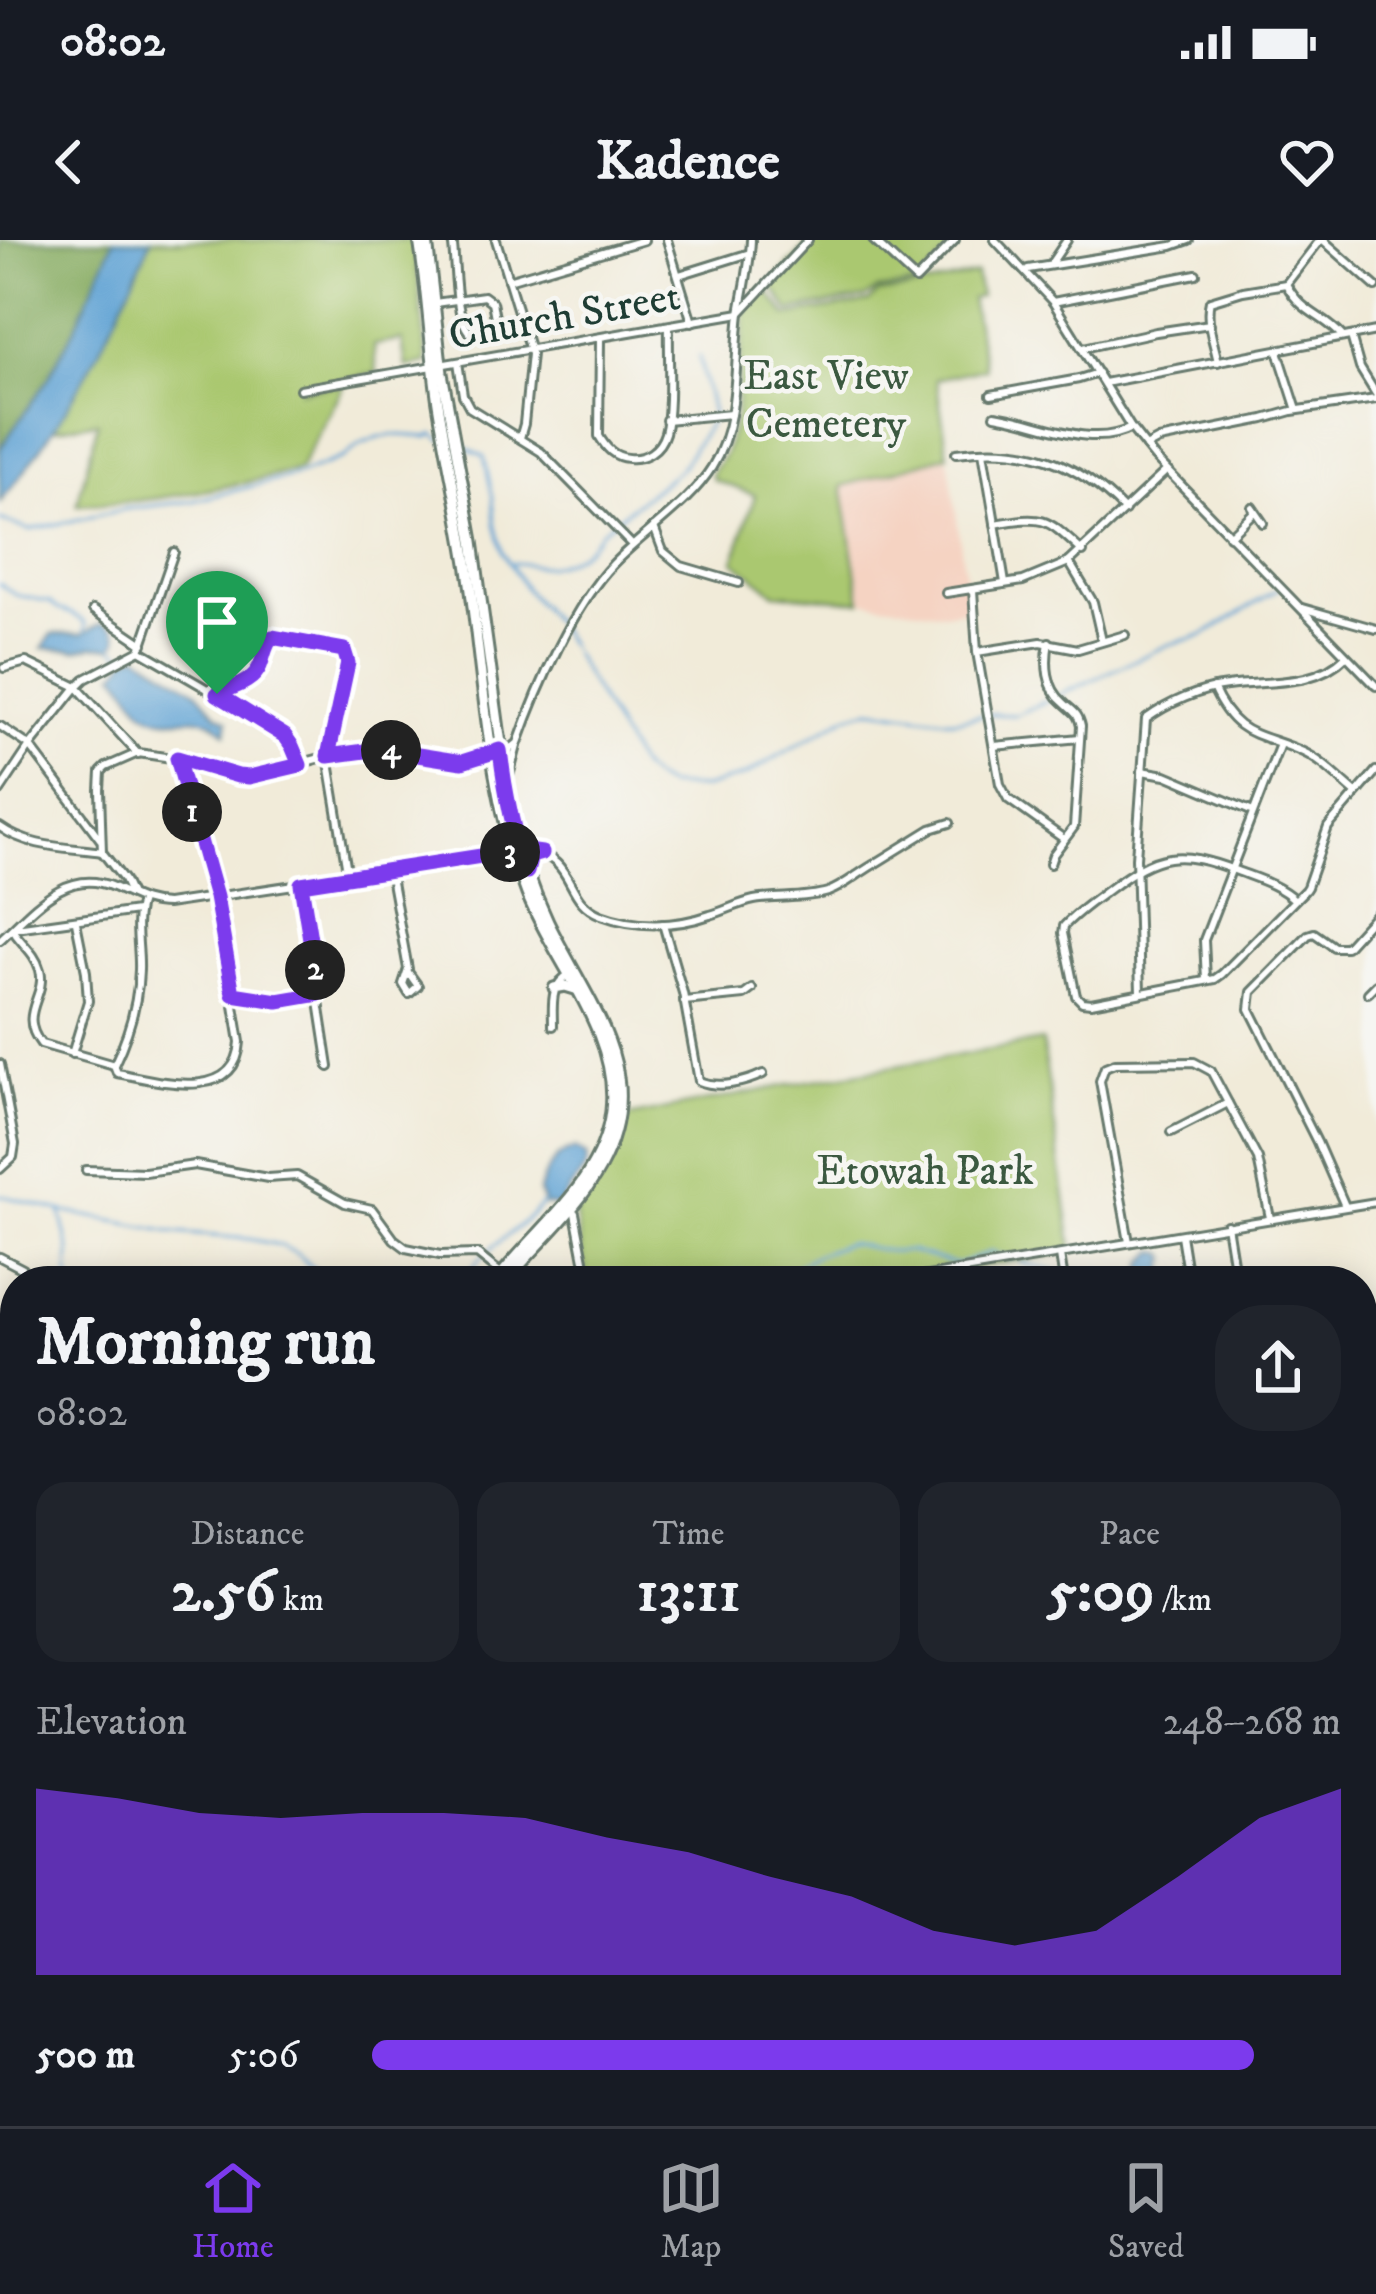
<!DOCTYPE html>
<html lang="en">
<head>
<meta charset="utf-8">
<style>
	:root { --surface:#171b24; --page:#20242c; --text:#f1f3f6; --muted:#9ea1a6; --line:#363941; --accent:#7c3aed }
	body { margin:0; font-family:"IM FELL DW Pica",serif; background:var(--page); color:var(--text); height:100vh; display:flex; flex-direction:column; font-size:45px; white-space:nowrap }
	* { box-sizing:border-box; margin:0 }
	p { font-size:39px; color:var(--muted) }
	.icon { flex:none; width:66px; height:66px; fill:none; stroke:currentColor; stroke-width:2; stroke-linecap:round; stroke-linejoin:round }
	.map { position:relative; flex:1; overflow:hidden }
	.details { position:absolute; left:0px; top:1026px; width:1377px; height:861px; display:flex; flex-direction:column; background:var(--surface); border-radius:48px 48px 0 0; box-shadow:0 6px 30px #0003 }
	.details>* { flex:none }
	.pin { position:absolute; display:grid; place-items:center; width:102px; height:102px; color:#fff; margin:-123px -51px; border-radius:50% 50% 50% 0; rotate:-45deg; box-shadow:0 0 12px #0007 }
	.pin .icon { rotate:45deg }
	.km { position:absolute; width:60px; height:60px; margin:-30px; border-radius:50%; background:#222; color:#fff; font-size:33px; line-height:60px; text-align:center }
	.round { display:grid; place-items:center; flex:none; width:126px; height:126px; border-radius:48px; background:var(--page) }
	.overview { display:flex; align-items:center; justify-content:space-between; height:204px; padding:0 36px }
	h1 { font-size:66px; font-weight:700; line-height:90px }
	.metrics { display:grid; grid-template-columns:repeat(3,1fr); gap:18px; height:204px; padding:12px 36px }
	.metrics div { display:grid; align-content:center; border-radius:30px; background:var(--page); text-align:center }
	.metrics b { font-size:60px; font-weight:700 }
	.metrics small { font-size:33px; font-weight:400 }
	.metrics p { font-size:33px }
	.chart { height:336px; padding:24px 36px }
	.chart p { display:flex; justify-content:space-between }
	.chart svg { width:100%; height:216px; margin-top:12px; fill:var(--accent); opacity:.7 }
	ul { padding:0 36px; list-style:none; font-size:39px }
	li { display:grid; grid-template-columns:192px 144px 1fr; align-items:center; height:90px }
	li i { height:30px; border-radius:15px; background:var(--accent) }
	.status { display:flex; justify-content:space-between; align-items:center; height:84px; padding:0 60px; background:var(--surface); direction:ltr }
	.status svg { height:33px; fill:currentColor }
	header { display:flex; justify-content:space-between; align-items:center; height:156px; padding:0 36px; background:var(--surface); font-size:54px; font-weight:700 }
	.tabs { display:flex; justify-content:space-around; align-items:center; height:168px; border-top:3px solid var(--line); background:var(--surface); font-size:33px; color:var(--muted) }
	.tabs a { display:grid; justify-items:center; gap:6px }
	.tabs .on { color:var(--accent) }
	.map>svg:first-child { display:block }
</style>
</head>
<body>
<div class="status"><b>08:02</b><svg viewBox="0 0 49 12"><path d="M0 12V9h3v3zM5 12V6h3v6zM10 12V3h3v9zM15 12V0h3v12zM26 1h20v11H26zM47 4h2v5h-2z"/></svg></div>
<header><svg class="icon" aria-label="back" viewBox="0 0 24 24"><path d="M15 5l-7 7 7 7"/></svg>Kadence<svg class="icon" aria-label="heart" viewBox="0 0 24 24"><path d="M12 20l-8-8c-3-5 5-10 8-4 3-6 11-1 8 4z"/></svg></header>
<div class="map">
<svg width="1376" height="1886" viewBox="0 0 1376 1886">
	<rect width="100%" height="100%" fill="#f6f6f2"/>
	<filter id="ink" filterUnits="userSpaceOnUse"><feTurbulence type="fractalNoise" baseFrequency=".00833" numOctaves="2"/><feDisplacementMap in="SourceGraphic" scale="24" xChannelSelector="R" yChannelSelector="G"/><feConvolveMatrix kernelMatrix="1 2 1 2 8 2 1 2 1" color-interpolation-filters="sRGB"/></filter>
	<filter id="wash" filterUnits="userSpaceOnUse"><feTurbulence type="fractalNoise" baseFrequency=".004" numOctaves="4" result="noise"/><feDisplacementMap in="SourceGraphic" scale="48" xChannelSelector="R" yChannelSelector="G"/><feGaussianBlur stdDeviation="2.7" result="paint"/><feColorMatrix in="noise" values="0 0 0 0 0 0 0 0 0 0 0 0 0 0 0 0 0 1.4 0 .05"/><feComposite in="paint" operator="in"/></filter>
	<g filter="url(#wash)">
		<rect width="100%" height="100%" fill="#f1ebd9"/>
		<path fill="#f5d3c2" d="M948 217 970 369 944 373 863 361 843 246Z"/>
		<g fill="#aac86f" stroke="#648252" stroke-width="3">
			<path d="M138 0H414L427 123 406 127 402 100 374 105 377 133 299 151 345 144 299 230C225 248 153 263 77 265L98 182 42 190Z"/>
			<path d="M812 0H948L954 6 919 44 877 50 866 58 789 71 771 44Z"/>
			<path d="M976 34 980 56 971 59 985 128 936 139 948 215 842 246 861 361 775 353 734 321 755 255 714 240 711 234 725 213 735 180 745 72 766 49 787 76 869 62 878 53 916 48Z"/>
			<path d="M1042 801 1073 1012 895 1041H587L575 973 618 879 803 842Z"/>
		</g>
		<path fill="#87ac62" stroke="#53744b" stroke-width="3" d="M0 0H114L76 86 48 139 0 208Z"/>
		<g fill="#60a3d4" stroke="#407084" stroke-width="3">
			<path d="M114 0H151C111 93 65 184 0 262V209L48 139 76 86Z"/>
			<path d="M102 383C111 385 118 390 118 400L113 407 93 406 76 410 43 408 52 394H82Z"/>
			<path d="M138 414 197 451 217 474 228 480 226 493C224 491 213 482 211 481 193 474 171 484 153 476 133 467 130 445 116 433L127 419Z"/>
			<path d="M574 909 587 916 586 927 558 966 545 965 539 952C543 934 555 914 574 909Z"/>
			<path d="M1156 1011 1166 1014 1168 1018 1164 1031 1171 1041H1140L1145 1022Z"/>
		</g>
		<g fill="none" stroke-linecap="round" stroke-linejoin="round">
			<g stroke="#60a3d4" stroke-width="3">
				<path d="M457 203 484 216 493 258 495 284 503 313 526 350 556 384 638 525 650 537 666 546 704 548 744 536 847 476 871 469 954 480 991 474 1016 475 1168 405 1204 395 1278 349"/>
				<path d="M0 280 30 290 126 269 193 261 298 235 343 218 359 205 379 197 396 195 429 197 434 194 442 200"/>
				<path d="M513 323C523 323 533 326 543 326 568 325 589 309 602 290L680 229 713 177 699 117"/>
				<path d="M0 344 16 355 50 362 58 369 73 374 86 383 85 391"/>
				<path d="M114 407 126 418"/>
				<path d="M0 955 61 971 177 993 249 999 280 1005 297 1014 321 1035 339 1041"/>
				<path d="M61 973 70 1011 69 1037 72 1041"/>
				<path d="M1021 1023 1101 1041"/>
				<path d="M464 1041C481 1008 520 991 543 963"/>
				<path d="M686 1041 741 1032 757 1037 782 1035 816 1015 848 1003 893 1012 910 1011 958 1025 991 1012 1012 1019"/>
				<path d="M0 1187 15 1163"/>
				<path d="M1362 1795 1376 1790"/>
				<path d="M1362 1835 1376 1847"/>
				<path d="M0 1870H1"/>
				<path d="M623 1872 625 1886"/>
				<path d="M649 1872 652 1886"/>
				<path d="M1237 1872 1239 1886"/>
			</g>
		</g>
	</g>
	<g filter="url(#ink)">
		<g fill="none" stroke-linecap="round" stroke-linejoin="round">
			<g stroke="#687a6e" stroke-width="12">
				<g id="minor">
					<path d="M496 0 531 114 524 184 520 198"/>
					<path d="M667 0 692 82"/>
					<path d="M873 0 916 40 955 0"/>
					<path d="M995 0 1053 62 1131 188 1154 217 1376 446"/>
					<path d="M1323 0 1376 47"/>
					<path d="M1052 22 1067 0"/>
					<path d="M1028 29 1172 6 1189 0"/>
					<path d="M679 35 750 13"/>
					<path d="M508 40 644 0"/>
					<path d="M1286 44C1302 74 1324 75 1343 97"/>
					<path d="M1053 62 1196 34"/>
					<path d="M435 63 484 56 492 62 497 88 490 93 472 95C454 80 456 30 453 6V0"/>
					<path d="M1351 96 1360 128 1376 154"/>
					<path d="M600 100 599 196C606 208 614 217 628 218 645 220 660 210 665 193 672 169 668 114 669 87"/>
					<path d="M1083 108 1156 92 1210 84"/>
					<path d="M1278 111 1297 170"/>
					<path d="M458 122 463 155 470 168 541 212 632 305"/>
					<path d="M1218 122C1214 103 1205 80 1210 61L1243 51 1286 44 1320 0"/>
					<path d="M1104 143 1376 91"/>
					<path d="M300 149 740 73 808 0"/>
					<path d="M991 155 1079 139 1098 133"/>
					<path d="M995 175C1037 181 1091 210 1131 188"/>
					<path d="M666 180 731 174"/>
					<path d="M1146 207 1159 200 1264 179 1292 171 1376 159"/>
					<path d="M983 211 1005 343"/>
					<path d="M956 213C1025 203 1077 221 1125 271"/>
					<path d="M1252 267 1263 283"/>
					<path d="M995 284C1046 275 1046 278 1083 312"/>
					<path d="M654 287 663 311 681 326 739 343"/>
					<path d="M1229 296 1254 272"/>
					<path d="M1069 322 1093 362 1102 401"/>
					<path d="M973 350 977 412 1000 544 1008 559 1064 599"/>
					<path d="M946 353 1023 341 1069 322 1166 231"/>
					<path d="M1302 368 1376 389"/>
					<path d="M93 370 143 404"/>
					<path d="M1049 402C1045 423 1046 448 1063 462 1073 472 1078 472 1081 486L1074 587 1053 615 1050 624"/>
					<path d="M140 410 266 483C283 495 292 504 300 524"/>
					<path d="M140 410 174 312"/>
					<path d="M977 412 1041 402 1078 409 1125 395"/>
					<path d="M4 428 26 422 77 447 138 514"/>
					<path d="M1213 448C1236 499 1259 492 1303 512 1323 521 1339 539 1356 553"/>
					<path d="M217 454C232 447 253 443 260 426 265 414 264 407 272 397L347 413 345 439 328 516 348 637"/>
					<path d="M0 486 30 506 100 599"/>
					<path d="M994 506 1080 498"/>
					<path d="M502 510 513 507 518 503C537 449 574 364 613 324 643 293 690 263 712 227 740 182 734 123 740 73 744 49 750 25 751 0"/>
					<path d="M1142 531 1166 535 1253 572"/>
					<path d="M508 540 517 506"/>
					<path d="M0 551 30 506 77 447 85 439 140 410"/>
					<path d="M0 587C29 608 67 607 102 612"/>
					<path d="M102 612 100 550 101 532 106 527 138 513 192 521 233 535 249 537 328 516 366 510 403 512 462 522 490 514"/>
					<path d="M102 612 124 640 130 653"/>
					<path d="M390 631 408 729 403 744 409 754 418 746 408 732"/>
					<path d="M301 644 329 827"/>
					<path d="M1295 660C1279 645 1258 639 1237 631 1178 609 1158 612 1108 650 1093 661 1077 672 1064 686L1063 693 1076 756 1082 762 1091 763 1215 739 1222 734 1305 650 1307 647 1328 587 1376 531"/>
					<path d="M663 684 683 753 699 841C719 849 744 843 763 834"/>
					<path d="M16 688 137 671"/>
					<path d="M12 689C21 704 35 712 40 730 47 757 17 773 41 804L114 825 117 833C155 840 236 865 240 802L216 657 178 520"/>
					<path d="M0 700C31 672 66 626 113 647 132 655 145 664 167 664L528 610C578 619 562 660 601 675 635 688 676 687 710 675 725 671 739 663 754 660 778 656 804 659 828 652 842 647 855 636 868 628 889 615 910 602 931 589L950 583"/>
					<path d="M1206 740 1204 700 1280 504"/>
					<path d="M1140 752 1136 618 1146 479C1168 463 1200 449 1227 446 1268 440 1314 448 1346 416"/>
					<path d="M1368 753 1376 745"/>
					<path d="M234 754 278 761 319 754"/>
					<path d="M684 761 744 755 752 749"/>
					<path d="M553 786C553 762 549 746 571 733"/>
					<path d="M72 814 88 761 86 732 76 682"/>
					<path d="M0 824 15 904 13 917 0 929"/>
					<path d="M114 825C128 796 138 762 139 730 140 707 133 683 141 661"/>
					<path d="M1171 892 1228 863"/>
					<path d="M86 930 145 932 195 925 268 938 297 936 345 963 372 969 394 999 406 1008 440 1015 477 1014 502 1034"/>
					<path d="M1345 966 1317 902 1250 769 1252 752 1308 695 1314 693 1334 707H1346L1376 674"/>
					<path d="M575 973 588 1041"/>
					<path d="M1227 985 1236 1041"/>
					<path d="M1181 995 1188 1039"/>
					<path d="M1129 1002 1100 841 1105 827 1115 823 1194 822 1211 831 1258 919 1270 978"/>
					<path d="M1060 1015 1064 1041"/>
					<path d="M0 1017 23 1029 31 1041"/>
					<path d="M897 1041 1376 962"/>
					<path d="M0 1118 7 1105 15 1099"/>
					<path d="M0 1340 15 1364"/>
					<path d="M0 1390 15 1376"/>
					<path d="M0 1486 15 1482"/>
					<path d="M0 1625 15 1621"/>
					<path d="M1150 1872 1152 1886"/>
					<path d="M318 1886 398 1872"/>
				</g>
			</g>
			<g stroke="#687a6e" stroke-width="15">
				<g id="major">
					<path d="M419 0C428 54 430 109 438 163 448 226 463 287 471 351 484 452 490 558 527 654 555 724 620 793 611 871 603 942 537 988 496 1041"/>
					<path d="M427 0 442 133 473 301 510 569C518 608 531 646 548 682 588 764 652 833 600 928 577 970 537 1004 506 1041"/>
					<path d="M527 626 531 616 542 613"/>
					<path d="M554 748 565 746 575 749"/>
					<path d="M432 1872 433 1886"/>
				</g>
			</g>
			<g stroke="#687a6e" stroke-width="16">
				<g id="highway">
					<path d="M1362 1370 1376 1361"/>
					<path d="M1362 1385 1376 1376"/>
					<path d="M0 1776 15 1771"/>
					<path d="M0 1789 15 1784"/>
				</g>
			</g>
			<use href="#minor" stroke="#fff" stroke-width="6"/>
			<use href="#major" stroke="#fff" stroke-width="9"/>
			<use href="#highway" stroke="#fff" stroke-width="10"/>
		</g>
	</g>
	<g fill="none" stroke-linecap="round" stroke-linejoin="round" filter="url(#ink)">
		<g stroke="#fff" stroke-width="24">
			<path id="route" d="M217 454 285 496 292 506 300 525 249 537 238 536 177 518 216 657 233 754 278 761 319 754 301 644 520 610 542 613 531 616 527 632C513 592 505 552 500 510L462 522 380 509 328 516 348 423 344 410 272 397C264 407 265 414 260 426 253 443 232 447 217 454"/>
		</g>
		<use href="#route" stroke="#7c3aed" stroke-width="15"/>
	</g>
	<g text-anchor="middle" stroke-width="9" stroke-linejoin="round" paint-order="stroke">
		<g font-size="42" fill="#1f3d34" stroke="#f6f6f2">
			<text transform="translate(564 74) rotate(-10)" y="15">Church Street</text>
		</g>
		<g font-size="42" fill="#3b5940" stroke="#f6f6f2">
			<text x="826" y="149">East View<tspan x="826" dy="48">Cemetery</tspan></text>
			<text x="925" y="944">Etowah Park</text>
		</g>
	</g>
</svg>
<div class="pin" style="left:217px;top:454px;background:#1e9e55"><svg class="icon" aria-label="arrive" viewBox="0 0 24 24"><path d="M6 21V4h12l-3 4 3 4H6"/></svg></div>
<b class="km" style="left:192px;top:572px">1</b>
<b class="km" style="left:315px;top:730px">2</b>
<b class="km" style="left:510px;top:612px">3</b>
<b class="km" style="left:391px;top:510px">4</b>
<section class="details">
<div class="overview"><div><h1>Morning run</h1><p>08:02</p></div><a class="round"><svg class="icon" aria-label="share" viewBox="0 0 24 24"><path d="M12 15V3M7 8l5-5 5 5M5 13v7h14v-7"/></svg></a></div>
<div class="metrics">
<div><p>Distance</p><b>2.56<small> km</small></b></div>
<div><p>Time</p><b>13:11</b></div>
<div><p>Pace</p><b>5:09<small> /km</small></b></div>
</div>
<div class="chart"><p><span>Elevation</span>248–268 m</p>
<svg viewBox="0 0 160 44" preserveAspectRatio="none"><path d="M0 44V6L10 8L20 11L30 12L40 11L50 11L60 12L70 16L80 19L90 24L100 28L110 35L120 38L130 35L140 24L150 12L160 6V44z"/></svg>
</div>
<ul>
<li><b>500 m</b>5:06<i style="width:91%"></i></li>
</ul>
</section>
</div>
<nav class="tabs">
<a class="on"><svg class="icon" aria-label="home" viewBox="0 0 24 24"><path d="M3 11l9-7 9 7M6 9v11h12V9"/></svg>Home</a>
<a><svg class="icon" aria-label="map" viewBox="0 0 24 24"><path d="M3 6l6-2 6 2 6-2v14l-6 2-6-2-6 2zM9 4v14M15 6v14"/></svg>Map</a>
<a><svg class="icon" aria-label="saved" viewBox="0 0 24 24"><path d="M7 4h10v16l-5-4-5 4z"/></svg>Saved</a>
</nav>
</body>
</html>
